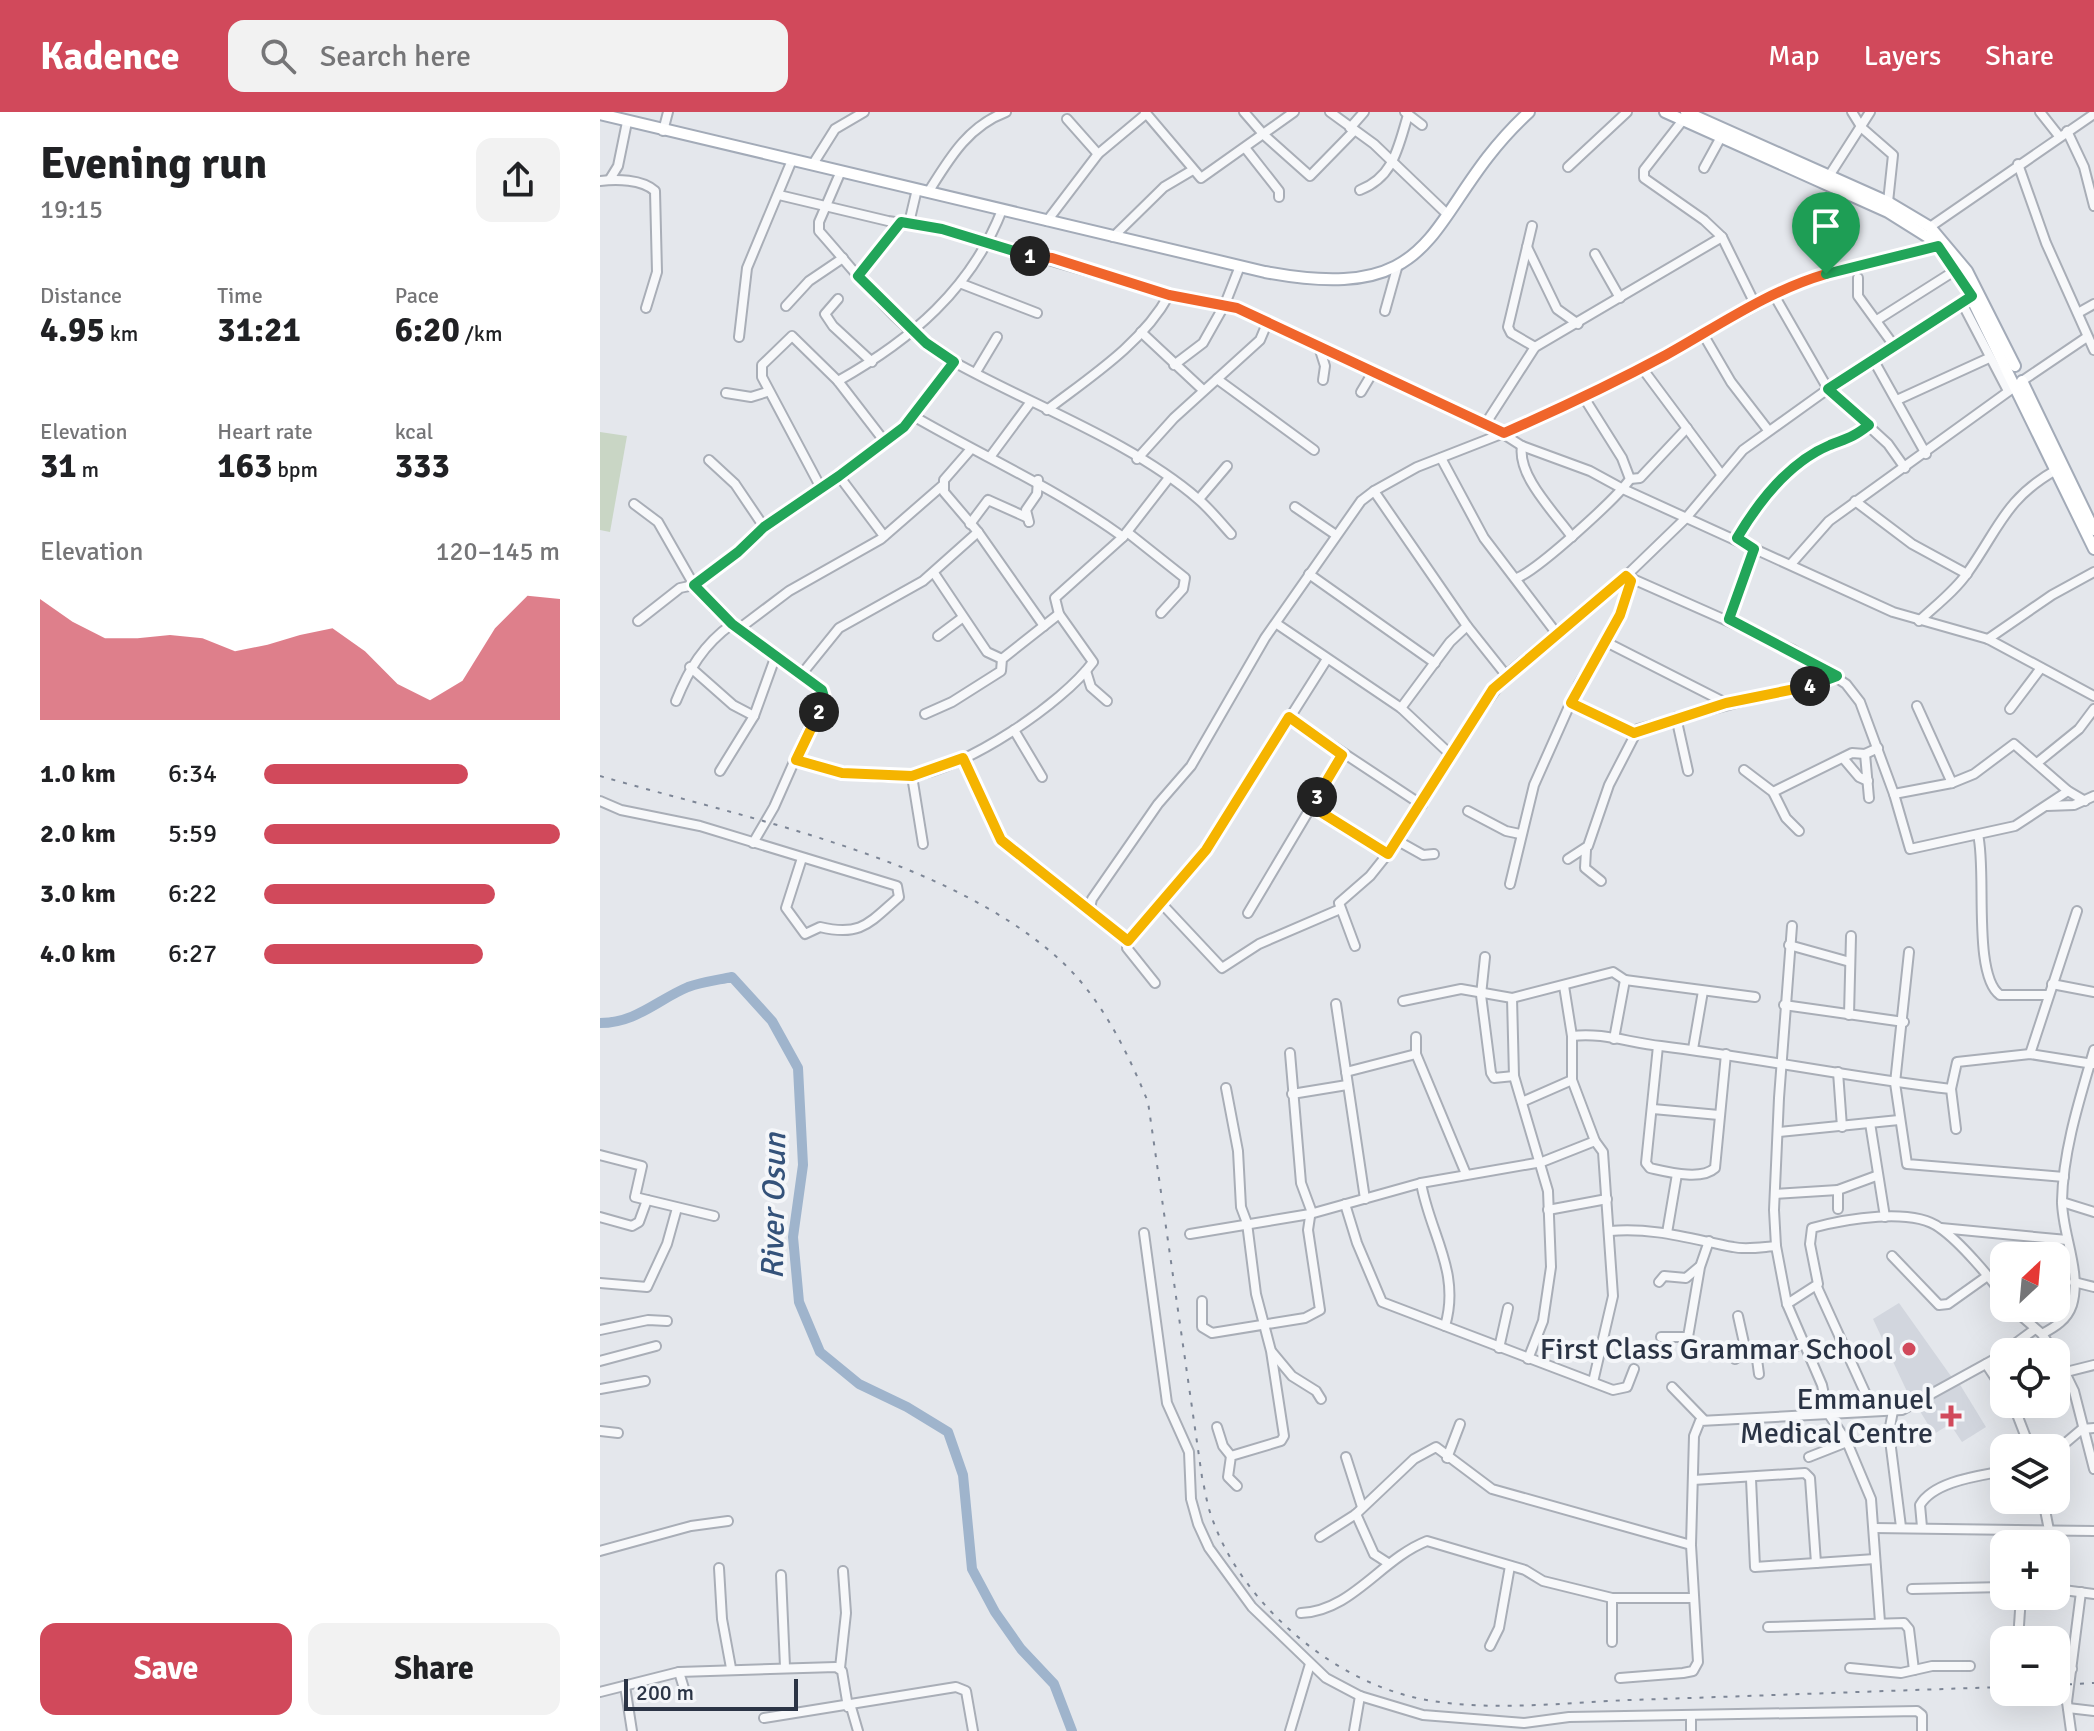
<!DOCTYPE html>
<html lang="en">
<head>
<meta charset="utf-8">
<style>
	:root { --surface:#fff; --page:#f2f2f2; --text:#202124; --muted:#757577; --accent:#d1495b }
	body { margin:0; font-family:Signika,sans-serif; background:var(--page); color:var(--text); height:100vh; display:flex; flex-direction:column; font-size:30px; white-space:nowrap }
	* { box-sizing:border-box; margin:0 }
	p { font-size:26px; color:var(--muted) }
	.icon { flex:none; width:44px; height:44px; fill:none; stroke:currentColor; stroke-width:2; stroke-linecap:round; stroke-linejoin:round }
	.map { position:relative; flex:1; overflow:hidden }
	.sheet { display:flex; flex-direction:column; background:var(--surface); width:600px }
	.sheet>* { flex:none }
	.needle { width:52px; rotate:26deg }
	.tools { position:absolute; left:1390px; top:1130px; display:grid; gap:16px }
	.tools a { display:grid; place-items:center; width:80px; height:80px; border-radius:16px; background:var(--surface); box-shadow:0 8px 32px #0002; font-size:40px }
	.scale { position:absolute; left:24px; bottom:20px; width:174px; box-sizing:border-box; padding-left:8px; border:4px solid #2b3445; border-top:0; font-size:22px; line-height:28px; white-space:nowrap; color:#2b3445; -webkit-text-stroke:6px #f4f6f9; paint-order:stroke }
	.pin { position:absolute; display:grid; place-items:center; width:68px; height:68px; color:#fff; margin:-82px -34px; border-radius:50% 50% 50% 0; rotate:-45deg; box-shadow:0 0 8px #0007 }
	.pin .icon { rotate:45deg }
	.km { position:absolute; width:40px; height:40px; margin:-20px; border-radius:50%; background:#222; color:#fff; font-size:22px; line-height:40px; text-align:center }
	.round { display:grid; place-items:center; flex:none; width:84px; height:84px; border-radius:16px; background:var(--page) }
	.summary { display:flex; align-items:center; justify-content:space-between; height:136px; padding:0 40px }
	h1 { font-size:44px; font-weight:700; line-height:60px }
	.figures { display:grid; grid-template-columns:repeat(3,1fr); gap:12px; height:136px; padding:8px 40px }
	.figures div { display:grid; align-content:center }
	.figures b { font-size:34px; font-weight:700 }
	.figures small { font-size:22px; font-weight:400 }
	.figures p { font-size:22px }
	.chart { height:224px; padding:16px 40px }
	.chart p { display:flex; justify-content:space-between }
	.chart svg { width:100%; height:144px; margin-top:8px; fill:var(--accent); opacity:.7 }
	.primary-button { display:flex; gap:16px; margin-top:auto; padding:16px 40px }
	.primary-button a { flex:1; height:92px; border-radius:16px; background:var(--accent); color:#fff; font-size:32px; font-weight:700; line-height:92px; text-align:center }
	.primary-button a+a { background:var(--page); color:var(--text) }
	ul { padding:0 40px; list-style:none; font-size:26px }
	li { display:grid; grid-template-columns:128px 96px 1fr; align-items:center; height:60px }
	li i { height:20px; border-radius:10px; background:var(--accent) }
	header { display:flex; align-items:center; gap:48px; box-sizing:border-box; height:112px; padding:0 40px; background:var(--accent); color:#fff }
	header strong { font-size:38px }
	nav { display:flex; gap:44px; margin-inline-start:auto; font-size:28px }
	.search { width:560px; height:72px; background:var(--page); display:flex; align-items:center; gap:20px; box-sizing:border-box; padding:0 28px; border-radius:16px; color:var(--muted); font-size:30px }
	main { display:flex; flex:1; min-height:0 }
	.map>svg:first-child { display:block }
</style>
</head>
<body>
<header>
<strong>Kadence</strong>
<div class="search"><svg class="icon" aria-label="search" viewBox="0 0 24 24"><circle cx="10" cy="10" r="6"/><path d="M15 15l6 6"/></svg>Search here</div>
<nav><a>Map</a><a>Layers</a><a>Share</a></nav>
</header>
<main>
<section class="sheet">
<div class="summary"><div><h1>Evening run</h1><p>19:15</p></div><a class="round"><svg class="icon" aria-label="share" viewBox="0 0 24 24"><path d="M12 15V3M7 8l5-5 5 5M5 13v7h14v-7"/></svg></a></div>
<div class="figures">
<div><p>Distance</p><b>4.95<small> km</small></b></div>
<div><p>Time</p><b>31:21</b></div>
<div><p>Pace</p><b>6:20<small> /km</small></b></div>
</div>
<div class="figures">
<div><p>Elevation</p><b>31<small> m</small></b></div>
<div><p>Heart rate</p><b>163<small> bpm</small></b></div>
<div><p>kcal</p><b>333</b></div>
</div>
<div class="chart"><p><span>Elevation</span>120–145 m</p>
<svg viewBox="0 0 160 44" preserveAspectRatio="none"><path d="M0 44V7L10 14L20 19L30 19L40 18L50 19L60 23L70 21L80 18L90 16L100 23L110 33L120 38L130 32L140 16L150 6L160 7V44z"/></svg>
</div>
<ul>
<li><b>1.0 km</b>6:34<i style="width:69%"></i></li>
<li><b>2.0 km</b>5:59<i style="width:100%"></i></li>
<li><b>3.0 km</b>6:22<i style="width:78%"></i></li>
<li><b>4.0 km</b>6:27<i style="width:74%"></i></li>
</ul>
<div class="primary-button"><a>Save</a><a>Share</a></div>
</section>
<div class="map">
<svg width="1494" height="1619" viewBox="0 0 1494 1619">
	<rect width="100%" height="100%" fill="#e4e7ec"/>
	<g fill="#d2d6de">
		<path d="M1299 1191 1353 1267 1311 1288 1273 1207Z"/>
		<path d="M1359 1271 1386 1315 1362 1330 1350 1312 1334 1322 1318 1296Z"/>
	</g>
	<path fill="#c9d6c5" d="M0 320 27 324 10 420 0 418Z"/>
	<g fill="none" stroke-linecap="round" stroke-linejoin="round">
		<path stroke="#9fb4cc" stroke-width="10" d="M0 911C36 911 57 888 88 875 102 870 118 868 132 865L172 909 198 956 203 1053 193 1125 199 1190 220 1240 259 1272 307 1295 348 1320 363 1363 372 1457 395 1500 421 1537 454 1572 472 1619"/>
		<g stroke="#a9aeb7" stroke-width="12">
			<g id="minor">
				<path d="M545 0 601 66 694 0"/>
				<path d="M644 0 664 23 710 64 754 19"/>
				<path d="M730 0 774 32 847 102"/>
				<path d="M805 0 822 13"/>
				<path d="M1252 0 1262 16 1293 43 1288 90"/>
				<path d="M1440 0 1459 24"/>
				<path d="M467 7 498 42"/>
				<path d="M1083 8 1044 58V66L1104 108 1122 125 1155 192"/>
				<path d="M750 16 764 0"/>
				<path d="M63 19 68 0"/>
				<path d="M1467 19 1484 55 1494 94"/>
				<path d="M646 37 679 79V85"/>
				<path d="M213 52 235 17 264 0"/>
				<path d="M1418 52 1446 131 1494 238"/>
				<path d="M968 55 1027 0"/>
				<path d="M1104 56 1121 25"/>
				<path d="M241 59 219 110V119C260 165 299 219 354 250 431 293 531 329 598 387 610 397 620 410 631 422"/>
				<path d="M1229 64 1270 0"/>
				<path d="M10 67 18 54 27 10"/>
				<path d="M0 69C16 67 42 67 55 79L57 160 46 196"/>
				<path d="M760 78C794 65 798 35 808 3"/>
				<path d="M329 79C349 47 368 14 406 0"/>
				<path d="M179 83 288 109 342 117 569 183 637 196 886 311"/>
				<path d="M447 109 498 42 546 2"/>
				<path d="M309 111 317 77"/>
				<path d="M932 114 908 215 911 221 935 235"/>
				<path d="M1330 115 1494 2"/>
				<path d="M513 125 564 75 591 59"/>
				<path d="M1122 125 935 235 886 311 922 334 990 359 1023 377 1293 500 1388 527 1494 584"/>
				<path d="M927 135 957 197 978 212"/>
				<path d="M995 142 1020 186"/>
				<path d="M258 164 301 110"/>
				<path d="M1258 166V184L1295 235"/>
				<path d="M362 172 437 201"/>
				<path d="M1174 183 1228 277 1288 332 1305 356"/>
				<path d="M238 187 225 202 233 214 272 250"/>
				<path d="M1362 191 1408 279"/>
				<path d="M186 194 209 169 243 146"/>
				<path d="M785 199 797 156"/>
				<path d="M1478 201 1494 192"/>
				<path d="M1277 208 1356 158"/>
				<path d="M541 220 603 278"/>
				<path d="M1103 222 1131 270 1168 318"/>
				<path d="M139 225 147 156 192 48"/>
				<path d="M719 235 725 254 723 268"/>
				<path d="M1274 249 1326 342"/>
				<path d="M574 253 603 231 625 192 640 154"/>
				<path d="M1042 256 1121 362"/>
				<path d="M376 260 397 225"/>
				<path d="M617 267 714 338"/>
				<path d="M238 269C311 228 371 177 402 98"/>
				<path d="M1422 269 1487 225"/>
				<path d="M761 280 773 260"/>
				<path d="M126 281 151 285 167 280"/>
				<path d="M1297 288 1389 246"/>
				<path d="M447 298C490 265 542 232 569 183"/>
				<path d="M315 305C386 346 457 377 523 425"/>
				<path d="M922 334C917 364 955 401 972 425"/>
				<path d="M371 337 344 368V380L378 420 444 514"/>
				<path d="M390 345 430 291"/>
				<path d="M841 346 884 426 957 522"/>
				<path d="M537 347 574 306 660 228 668 209"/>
				<path d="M109 348 135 372 164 415"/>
				<path d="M239 364 284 424"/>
				<path d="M1030 367 1040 366 1087 316"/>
				<path d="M221 376 162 265V253L192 224 238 269 285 330"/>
				<path d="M774 379 867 514 906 563"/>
				<path d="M599 387 627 354"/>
				<path d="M1255 389 1312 432 1367 462"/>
				<path d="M34 392 58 410 94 473 114 496 224 582 174 695 153 731"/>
				<path d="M695 395 736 423"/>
				<path d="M429 410 426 398 437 382 438 368"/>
				<path d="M370 412 388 388 426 405"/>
				<path d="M527 420 585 466 583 477 561 501"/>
				<path d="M1137 426C1160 389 1189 350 1230 333 1248 326 1252 326 1269 313"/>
				<path d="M1191 452 1229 409 1416 274"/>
				<path d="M334 461 387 540 402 547"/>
				<path d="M709 462 835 551"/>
				<path d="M1026 464 1193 538 1246 572 1260 590 1294 682 1310 737 1415 714 1468 679"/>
				<path d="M917 466C939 457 1017 386 1030 367L1022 346 983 284"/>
				<path d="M1129 507 1154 437"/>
				<path d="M38 509 80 476 94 473 138 440 164 415 239 364 304 315 354 250"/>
				<path d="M1319 509C1335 494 1356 478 1368 460 1399 416 1406 386 1456 358"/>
				<path d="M677 512 801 596 850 642"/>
				<path d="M140 516 189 479 281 427 343 373"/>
				<path d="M338 524 362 506"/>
				<path d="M1388 527 1452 483 1494 460"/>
				<path d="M1004 529 1126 591"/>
				<path d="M727 547 606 738 531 828 524 827 490 796 492 787 558 692 591 654 665 526 761 389 774 379 817 355 904 321 1042 256 1201 169 1338 134"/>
				<path d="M90 555 133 593 154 604"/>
				<path d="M486 559 491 575 507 589"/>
				<path d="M201 563 239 516 323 469 378 420"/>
				<path d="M76 589C89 557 103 533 132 512"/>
				<path d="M971 591 1034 621"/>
				<path d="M1317 594 1352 671"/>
				<path d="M801 596 850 530 867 514"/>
				<path d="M1410 597 1441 556"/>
				<path d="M325 602 352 590 401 559 402 547 459 502"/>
				<path d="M689 605 822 693"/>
				<path d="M1076 605 1088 659"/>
				<path d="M414 618 442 665"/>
				<path d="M1265 642 1269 686"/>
				<path d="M363 646 401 728 490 796"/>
				<path d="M1243 646 1259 665 1268 669"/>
				<path d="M196 648C229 658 277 668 312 664 365 657 462 592 493 550L459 502 455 486 523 425 568 367"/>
				<path d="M1437 651 1479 617 1494 597"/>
				<path d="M1144 658 1173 680 1186 706 1199 719"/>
				<path d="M120 659 154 604 175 546"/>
				<path d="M312 664 323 732"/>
				<path d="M1173 680 1252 641 1265 642 1278 636"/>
				<path d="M1294 682 1352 671 1374 662 1414 632 1468 679 1485 689"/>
				<path d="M0 689 21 698 100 714 297 774 299 785C269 811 261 825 220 815L205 822 186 796 202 746"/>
				<path d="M711 694 788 742"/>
				<path d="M1447 694 1474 693 1494 684"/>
				<path d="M868 699 906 719 920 722"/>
				<path d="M1378 723C1387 757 1372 863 1400 883H1447"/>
				<path d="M798 729 823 743 834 742"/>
				<path d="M986 738 985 756 1001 769"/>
				<path d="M968 747 988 734 1009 673 1038 617 1237 564"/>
				<path d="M910 772 934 673 979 572 1020 503 1031 469"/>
				<path d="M562 792 622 856 659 832 738 798"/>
				<path d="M648 801 742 643"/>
				<path d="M1192 814 1179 986 1174 1098 1176 1134 1187 1192 1222 1273 1228 1301 1247 1330 1271 1387 1280 1510"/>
				<path d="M528 829 527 836 555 871"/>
				<path d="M1189 833 1250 850"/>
				<path d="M755 834 739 791 770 764 798 729 850 642 906 563 1026 464 1086 406 1143 338 1228 277 1372 184"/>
				<path d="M1309 840 1295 971 1307 1052 1464 1065"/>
				<path d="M885 845 881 883 891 961 894 966 914 964"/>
				<path d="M1452 872 1494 880"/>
				<path d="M912 886 914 964 948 1079 951 1155 943 1209 928 1247"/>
				<path d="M803 889 861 877 912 886 1013 860 1025 868 1155 885"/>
				<path d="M736 892 765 1087"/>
				<path d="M1184 893 1304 910"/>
				<path d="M1249 903 1251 824"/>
				<path d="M972 924C1003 920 1030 931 1061 934 1158 946 1254 966 1351 977L1356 1017"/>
				<path d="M816 925V942L866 1062"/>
				<path d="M1014 927 1025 868"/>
				<path d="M1058 934 1046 1051 1050 1056C1068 1060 1101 1069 1115 1056L1126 942"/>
				<path d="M1093 937 1103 879"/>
				<path d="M1430 942 1477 799"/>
				<path d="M746 960 816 942"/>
				<path d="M1238 960 1242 1015"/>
				<path d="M972 968 995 1029"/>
				<path d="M626 976 638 1039 641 1095 647 1111 656 1182 671 1239 684 1324 681 1329 631 1344 628 1365 637 1374"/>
				<path d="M1351 977 1357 950 1430 942 1493 952"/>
				<path d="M692 982 747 973"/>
				<path d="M924 989 972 968V924L964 874"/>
				<path d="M1053 997 1119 1003"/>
				<path d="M1270 1011 1285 1105"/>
				<path d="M1179 1020 1299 1008"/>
				<path d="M0 1043 42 1054 35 1085 114 1104"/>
				<path d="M821 1071C830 1122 861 1160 845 1214"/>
				<path d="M1175 1082 1238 1078"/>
				<path d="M1462 1090 1494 1100"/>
				<path d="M745 1092 757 1131 782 1190 1013 1278 1027 1275 1034 1257"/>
				<path d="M1238 1097V1078L1276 1064"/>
				<path d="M948 1098 1007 1087"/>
				<path d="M0 1105 32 1114 39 1110 47 1088"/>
				<path d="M1341 1116 1467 1128"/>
				<path d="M1010 1119C1053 1115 1091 1127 1133 1135 1146 1138 1162 1135 1176 1134"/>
				<path d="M544 1121 567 1291 589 1340 591 1387 598 1412 609 1436 652 1495 726 1566 760 1584 823 1603 924 1611 969 1605 1317 1599 1322 1603V1619"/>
				<path d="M1067 1121 1077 1062"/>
				<path d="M590 1122 710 1102 821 1071 942 1050 995 1029 1003 1040 1013 1184 993 1270"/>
				<path d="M1292 1144 1339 1193 1348 1192 1386 1165"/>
				<path d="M1059 1170 1064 1164 1086 1166 1099 1155"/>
				<path d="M1474 1170 1494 1175"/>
				<path d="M0 1171 47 1175 67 1132 77 1096"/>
				<path d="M1217 1175 1273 1298"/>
				<path d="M602 1189V1215L612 1221 705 1206 720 1198 708 1118 711 1098 701 1071 690 941"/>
				<path d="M1187 1192 1218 1172 1210 1132 1212 1116C1245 1107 1312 1095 1340 1116 1360 1130 1390 1165 1404 1185"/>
				<path d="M1412 1196 1442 1222 1454 1240"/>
				<path d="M1138 1204 1146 1240"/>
				<path d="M0 1218 48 1208 67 1209"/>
				<path d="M1442 1222C1455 1215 1467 1208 1472 1193 1482 1160 1462 1122 1462 1089 1463 1038 1480 986 1494 938"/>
				<path d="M1061 1225H1088L1100 1155 1109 1129"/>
				<path d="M899 1236 908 1196"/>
				<path d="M672 1240 692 1264 716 1279 721 1287"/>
				<path d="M1156 1240 1159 1262"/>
				<path d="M1456 1242 1474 1279 1494 1357"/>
				<path d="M1135 1247C1154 1232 1182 1245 1202 1231"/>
				<path d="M0 1249 56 1234"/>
				<path d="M1386 1252 1404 1279"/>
				<path d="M1466 1260 1494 1253"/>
				<path d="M1072 1275 1104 1308"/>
				<path d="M0 1277 45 1269"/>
				<path d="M1413 1292 1430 1336"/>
				<path d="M1293 1299 1289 1320 1301 1415"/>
				<path d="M617 1315 623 1334 631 1344"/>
				<path d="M0 1319 18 1321"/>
				<path d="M1456 1339 1482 1317 1494 1316"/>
				<path d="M746 1345 762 1395"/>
				<path d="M1209 1345 1247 1330"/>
				<path d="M847 1346 860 1312"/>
				<path d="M1151 1367 1155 1455 1216 1451"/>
				<path d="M1093 1368 1205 1361 1210 1366 1216 1451 1275 1447"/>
				<path d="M1443 1388 1449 1418"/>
				<path d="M756 1402 774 1442 788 1451"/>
				<path d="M1322 1415 1320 1393C1334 1369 1379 1364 1404 1359"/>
				<path d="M1274 1416 1494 1419"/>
				<path d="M720 1425 756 1402 814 1347 836 1335 892 1377 1091 1433"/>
				<path d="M0 1439 91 1414 128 1409"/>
				<path d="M119 1456 122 1507 131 1556"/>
				<path d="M181 1463 185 1555"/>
				<path d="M1312 1477 1404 1475"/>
				<path d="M1456 1477 1494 1482"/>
				<path d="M1012 1486V1530"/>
				<path d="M701 1501C752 1499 781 1447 827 1429L925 1458 943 1469 1012 1486H1093"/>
				<path d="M1168 1515 1304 1511 1309 1517 1314 1558"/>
				<path d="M1418 1528 1421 1484"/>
				<path d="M890 1534 899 1516 910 1454"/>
				<path d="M240 1556 246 1501 243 1459"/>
				<path d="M1250 1556 1301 1561 1332 1554H1370"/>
				<path d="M79 1560 86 1583"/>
				<path d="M1020 1566 1083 1561 1093 1559 1098 1550 1091 1433 1094 1324 1100 1309 1302 1298 1393 1248 1435 1217"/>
				<path d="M25 1574 32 1619"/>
				<path d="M0 1580 79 1560 236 1555 242 1559 248 1595"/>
				<path d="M1467 1590 1458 1573 1472 1557"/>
				<path d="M251 1595 258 1619"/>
				<path d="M1468 1596 1494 1599"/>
				<path d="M1091 1604V1619"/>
				<path d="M164 1606 356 1575 366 1579 373 1619"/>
				<path d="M690 1619 710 1552"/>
				<path d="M754 1619 760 1584"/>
				<path d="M1471 1619 1467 1590 1481 1480"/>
			</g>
		</g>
		<g stroke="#a3abb8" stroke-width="14">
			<g id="major">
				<path d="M1065 0 1288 100 1331 127 1360 163 1494 437"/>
				<path d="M1086 0 1288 90 1330 115 1367 159 1415 254"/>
				<path d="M0 2 665 160C851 195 822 98 929 0"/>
				<path d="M1422 269 1494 418"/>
			</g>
		</g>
		<use href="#minor" stroke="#f7f8fa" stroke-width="8"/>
		<use href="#major" stroke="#fff" stroke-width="10"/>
		<g stroke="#7d8696" stroke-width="2" stroke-dasharray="4 8" stroke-linecap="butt">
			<path d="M0 664C144 706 346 745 459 847 501 885 527 939 548 990L602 1365C605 1378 607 1393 612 1406 639 1484 717 1555 795 1580 864 1603 956 1591 1029 1588 1154 1584 1279 1579 1404 1575"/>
			<path d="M1456 1573 1494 1571"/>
		</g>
	</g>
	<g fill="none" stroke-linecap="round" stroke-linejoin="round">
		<g stroke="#fff" stroke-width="16">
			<path id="split-1" d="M430 144 452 146 569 183 637 196 904 321C959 297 1014 271 1066 243 1118 214 1168 179 1226 162"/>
		</g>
		<g stroke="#fff" stroke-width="16">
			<path id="split-2" d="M219 600 224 585 222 578 132 512 94 473 138 440 164 415 239 364 304 315 354 250 326 231 258 164 301 110 342 117 430 144"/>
		</g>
		<g stroke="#fff" stroke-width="16">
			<path id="split-3" d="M219 600 196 648 242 661 312 664 363 646 401 728 528 829 606 738 689 605 742 643 717 685"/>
		</g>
		<g stroke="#fff" stroke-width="16">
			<path id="split-4" d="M717 685 711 694 788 742 893 577 1026 464 1031 469 1020 503 971 591 1034 621 1126 591 1210 574"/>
		</g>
		<g stroke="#fff" stroke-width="16">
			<path id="split-5" d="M1210 574 1237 564 1129 507 1154 437 1137 426C1159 389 1189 350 1230 333 1248 326 1252 326 1269 313L1228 277 1372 184 1338 134 1226 162"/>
		</g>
		<use href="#split-1" stroke="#f0652b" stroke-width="10"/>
		<use href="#split-2" stroke="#22a559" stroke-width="10"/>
		<use href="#split-3" stroke="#f5b400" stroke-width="10"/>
		<use href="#split-4" stroke="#f5b400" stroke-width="10"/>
		<use href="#split-5" stroke="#22a559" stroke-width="10"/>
	</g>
	<g fill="#d1495b" stroke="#f4f6f9" stroke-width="3">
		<circle cx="1309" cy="1237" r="8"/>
		<path d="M1347 1292h8v8h8v8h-8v8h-8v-8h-8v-8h8z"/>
	</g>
	<g text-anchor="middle" stroke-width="8" stroke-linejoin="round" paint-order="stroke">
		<g font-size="30" fill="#2b3445" stroke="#f4f6f9" text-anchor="end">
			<text x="1293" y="1247">First Class Grammar School</text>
			<text x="1333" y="1297">Emmanuel<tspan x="1333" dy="34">Medical Centre</tspan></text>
		</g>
		<g font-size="32" font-style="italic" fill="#34527a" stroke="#f4f6f9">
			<text transform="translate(173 1094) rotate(-89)" y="11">River Osun</text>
		</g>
	</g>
</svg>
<div class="tools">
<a><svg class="needle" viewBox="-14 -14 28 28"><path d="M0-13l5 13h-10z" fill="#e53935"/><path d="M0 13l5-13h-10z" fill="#757577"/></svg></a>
<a><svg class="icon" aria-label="locate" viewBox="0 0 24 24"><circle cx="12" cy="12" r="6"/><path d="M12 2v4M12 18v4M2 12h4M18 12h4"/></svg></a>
<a><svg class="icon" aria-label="layers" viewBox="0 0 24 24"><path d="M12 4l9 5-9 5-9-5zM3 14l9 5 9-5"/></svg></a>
<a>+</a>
<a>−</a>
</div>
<div class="scale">200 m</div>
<div class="pin" style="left:1226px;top:162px;background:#1e9e55"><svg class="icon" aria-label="arrive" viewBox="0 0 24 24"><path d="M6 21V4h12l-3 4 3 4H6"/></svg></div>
<b class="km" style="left:430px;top:144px">1</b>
<b class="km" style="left:219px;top:600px">2</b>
<b class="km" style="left:717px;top:685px">3</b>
<b class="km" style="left:1210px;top:574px">4</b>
</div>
</main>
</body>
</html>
